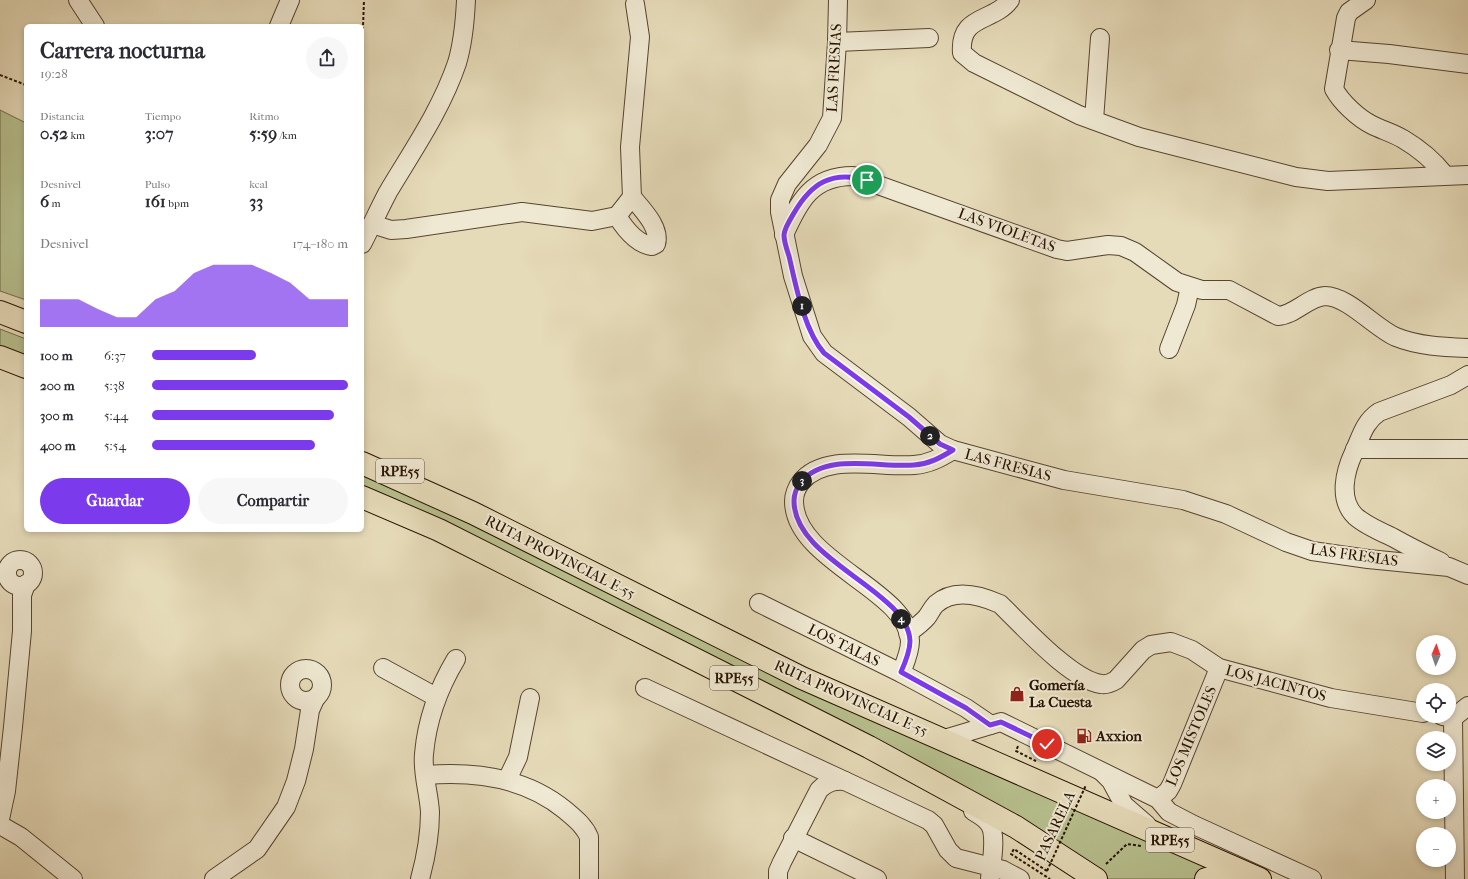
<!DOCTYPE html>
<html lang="es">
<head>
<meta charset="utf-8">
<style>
	:root { --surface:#fff; --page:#f7f7f7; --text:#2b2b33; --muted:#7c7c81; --accent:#7c3aed }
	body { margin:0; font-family:"IM FELL French Canon",serif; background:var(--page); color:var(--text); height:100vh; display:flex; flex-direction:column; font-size:15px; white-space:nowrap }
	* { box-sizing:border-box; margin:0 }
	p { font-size:13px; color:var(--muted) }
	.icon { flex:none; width:22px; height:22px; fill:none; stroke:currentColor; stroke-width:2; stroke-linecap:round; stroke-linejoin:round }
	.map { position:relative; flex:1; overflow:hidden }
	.panel { position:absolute; left:24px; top:24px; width:340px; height:508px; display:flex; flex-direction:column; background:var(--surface); border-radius:6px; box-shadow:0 2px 6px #0003 }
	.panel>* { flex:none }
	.needle { width:26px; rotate:2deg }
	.fabs { position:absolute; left:1416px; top:635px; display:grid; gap:8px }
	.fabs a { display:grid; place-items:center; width:40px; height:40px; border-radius:50%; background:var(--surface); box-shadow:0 2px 6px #0003; font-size:20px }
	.pin { position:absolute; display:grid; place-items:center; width:34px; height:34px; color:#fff; margin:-17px; border:2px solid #fff; border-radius:50%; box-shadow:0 1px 4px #0007 }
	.km { position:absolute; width:20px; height:20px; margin:-10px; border-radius:50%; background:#222; color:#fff; font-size:11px; line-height:20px; text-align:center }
	.round { display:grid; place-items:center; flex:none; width:42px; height:42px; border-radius:21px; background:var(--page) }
	.head { display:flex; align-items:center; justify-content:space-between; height:68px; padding:0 16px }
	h1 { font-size:22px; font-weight:700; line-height:30px }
	.stats { display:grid; grid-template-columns:repeat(3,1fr); gap:6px; height:68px; padding:4px 16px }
	.stats div { display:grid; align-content:center }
	.stats b { font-size:17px; font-weight:700 }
	.stats small { font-size:11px; font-weight:400 }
	.stats p { font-size:11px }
	.chart { height:112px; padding:8px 16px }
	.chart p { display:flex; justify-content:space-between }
	.chart svg { width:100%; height:72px; margin-top:4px; fill:var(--accent); opacity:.7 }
	.cta { display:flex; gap:8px; margin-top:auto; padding:8px 16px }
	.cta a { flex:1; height:46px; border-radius:24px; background:var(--accent); color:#fff; font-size:16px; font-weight:700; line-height:46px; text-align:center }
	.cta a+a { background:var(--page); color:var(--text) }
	ul { padding:0 16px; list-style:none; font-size:13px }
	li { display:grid; grid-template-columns:64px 48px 1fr; align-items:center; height:30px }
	li i { height:10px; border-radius:5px; background:var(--accent) }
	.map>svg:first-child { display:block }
</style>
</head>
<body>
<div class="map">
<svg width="1468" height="879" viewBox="0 0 1468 879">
	<rect width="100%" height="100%" fill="#e6dbb9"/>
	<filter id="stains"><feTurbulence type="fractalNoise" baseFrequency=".005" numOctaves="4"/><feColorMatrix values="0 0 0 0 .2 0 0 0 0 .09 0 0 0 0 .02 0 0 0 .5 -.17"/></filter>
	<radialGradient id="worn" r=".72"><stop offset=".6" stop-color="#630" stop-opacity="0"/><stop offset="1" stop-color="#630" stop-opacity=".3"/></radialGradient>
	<g fill="#b7c08e" stroke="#6f6a48">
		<path d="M0 110 26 123V300L0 291Z"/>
		<path d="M0 329 26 339V359L0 349Z"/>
		<path d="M362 470 1219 869 1193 879H1108L1050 837 362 489Z"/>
	</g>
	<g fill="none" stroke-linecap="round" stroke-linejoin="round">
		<g stroke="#57452f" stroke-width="20">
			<g id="minor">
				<path d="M78 0 95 26"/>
				<path d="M838 0 837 42 832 118 818 145 787 184 780 200V212L793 276 812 336 824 353 909 417 940 444 953 450 1064 480 1183 500 1226 514 1286 542 1312 551 1368 559 1449 567 1468 575"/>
				<path d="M1010 0C993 23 959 14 962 53L974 63 1079 115 1139 137 1296 177 1328 181 1468 175"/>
				<path d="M1366 0 1349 12 1346 18 1334 89C1341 102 1358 118 1372 125 1382 130 1393 133 1403 139 1420 149 1433 160 1445 175"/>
				<path d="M279 26 290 0"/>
				<path d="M837 42 929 38"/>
				<path d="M1339 50 1389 54 1468 64"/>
				<path d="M1094 120 1100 38"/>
				<path d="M617 216C625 229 637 244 652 246L656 244C661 228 642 209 632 197"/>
				<path d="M372 224 391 230 406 229 522 212 592 221 617 216 632 197 630 147 640 37 635 4"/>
				<path d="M784 235C799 201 812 176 853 176L1057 249 1067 251 1108 245 1121 246 1135 252 1177 282 1202 290H1229L1278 316C1295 315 1308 297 1325 296 1348 296 1375 328 1396 337 1418 346 1444 347 1468 348"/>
				<path d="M362 244C371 227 379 209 388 192 413 150 441 110 457 63 463 43 465 21 466 0"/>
				<path d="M1169 349 1186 305 1190 287"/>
				<path d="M1355 449H1468"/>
				<circle cx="20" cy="573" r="13"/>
				<path d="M1441 562C1424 554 1408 546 1392 537 1379 531 1365 525 1355 516 1338 499 1345 471 1354 452 1361 437 1364 422 1379 412L1451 385 1468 375"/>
				<path d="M759 603 901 673 966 708 991 725"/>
				<path d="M908 633C915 628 922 623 927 617 930 613 932 608 936 604 954 588 980 595 1000 604 1022 625 1071 680 1101 684 1107 685 1111 683 1116 680L1143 650 1151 645 1171 642 1192 650 1219 668 1331 698 1423 713"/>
				<path d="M383 668 436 697"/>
				<circle cx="306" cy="685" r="16"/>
				<path d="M901 673C905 663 910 652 910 641 908 590 794 561 794 501 794 495 797 487 801 482 825 452 880 468 914 465 929 464 940 458 953 450"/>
				<path d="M645 688 845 781"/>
				<path d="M1442 716 1453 718 1468 706"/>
				<path d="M1453 718 1455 879"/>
				<path d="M944 739 1001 722 1158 799 1169 812 1194 825 1312 879"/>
				<path d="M1102 772 1111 781 1124 805 1147 825"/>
				<path d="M426 775C475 771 525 777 565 810 574 818 584 825 589 837V879"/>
				<path d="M507 780 518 757 530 698"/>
				<path d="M1158 799 1168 791 1172 784 1219 668"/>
				<path d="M973 811C979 815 986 818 990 825 997 837 991 865 990 879"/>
				<path d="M0 819 6 791 13 727 22 631V595L26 584"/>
				<path d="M0 825 21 837 73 879"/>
				<path d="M793 838 877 879"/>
				<path d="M214 879 257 849 286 807 296 781 304 749 310 710 315 699"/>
				<path d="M420 879C426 857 430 835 430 812 429 793 422 773 424 754 427 719 438 689 456 659"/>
				<path d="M778 879V871L782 862 819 790C827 782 834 780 845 781L928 820 934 825 948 850 956 858 1003 870 1020 879"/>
			</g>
		</g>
		<g stroke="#271301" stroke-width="24">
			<g id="major">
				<path d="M0 312 26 322"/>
				<path d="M0 357 26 367"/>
				<path d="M362 463 473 513 802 678 1260 879"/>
				<path d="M362 497 439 530 869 747 1016 827 1096 879"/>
				<path d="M1206 879 1221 876 1237 879"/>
			</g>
		</g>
		<g stroke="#271301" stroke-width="2" stroke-dasharray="3 2" stroke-linecap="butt">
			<path d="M362 55 364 0"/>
			<path d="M0 75 26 85"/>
			<path d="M1018 746 1016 751 1036 761"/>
			<path d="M1106 864 1127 844 1141 846"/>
			<path d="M1047 871 1014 849 1011 854 1050 879"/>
		</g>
		<use href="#minor" stroke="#efe8d2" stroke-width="18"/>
		<use href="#major" stroke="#e6dbb9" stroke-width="22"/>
		<path stroke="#271301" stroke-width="2" stroke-dasharray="3 2" stroke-linecap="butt" d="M1047 871 1086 785"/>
	</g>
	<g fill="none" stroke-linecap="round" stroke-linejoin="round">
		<g stroke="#fff" stroke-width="8">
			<path id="route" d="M867 180C832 171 812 182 794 213 791 218 784 229 784 235 784 242 787 250 789 256 796 286 804 330 824 353L909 417 940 444 953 450C940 458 929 464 914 465 879 468 826 452 801 482 797 487 794 495 794 501 794 561 908 590 910 641 910 651 905 663 901 672L966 708 990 725 1001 722 1047 744"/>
		</g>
		<use href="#route" stroke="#7c3aed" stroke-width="5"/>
	</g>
	<defs>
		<g id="shop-bare" transform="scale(1.2)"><path d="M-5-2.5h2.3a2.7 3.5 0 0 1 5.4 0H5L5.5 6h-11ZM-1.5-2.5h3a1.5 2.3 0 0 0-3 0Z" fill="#8f2418" stroke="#efe8d2" stroke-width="2.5" paint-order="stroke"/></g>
		<g id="fuel-bare" transform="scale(1.2)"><path d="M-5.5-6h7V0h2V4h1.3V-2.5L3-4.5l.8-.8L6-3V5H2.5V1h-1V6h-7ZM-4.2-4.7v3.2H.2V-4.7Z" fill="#8f2418" stroke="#efe8d2" stroke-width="2.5" paint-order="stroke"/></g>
	</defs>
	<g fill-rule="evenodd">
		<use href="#shop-bare" x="1017" y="694"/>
		<use href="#fuel-bare" x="1084" y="736"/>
	</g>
	<g text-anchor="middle" stroke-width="4" stroke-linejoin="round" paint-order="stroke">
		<g fill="#efe8d2" stroke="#635340" stroke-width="1">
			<rect x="376" y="459" width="48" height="24" rx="3"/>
			<rect x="710" y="666" width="48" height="24" rx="3"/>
			<rect x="1146" y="828" width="48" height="24" rx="3"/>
		</g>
		<g font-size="14" font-weight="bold" fill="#271301">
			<text x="400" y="476">RPE55</text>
			<text x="734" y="683">RPE55</text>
			<text x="1170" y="845">RPE55</text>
		</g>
		<g font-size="15" fill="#271301" stroke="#efe8d2">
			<text transform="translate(834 68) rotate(-87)" y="5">LAS FRESIAS</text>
			<text transform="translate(1007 230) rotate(20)" y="5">LAS VIOLETAS</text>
			<text transform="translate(1008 465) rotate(15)" y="5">LAS FRESIAS</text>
			<text transform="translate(1354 555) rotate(8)" y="5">LAS FRESIAS</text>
			<text transform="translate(560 557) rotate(27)" y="5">RUTA PROVINCIAL E-55</text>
			<text transform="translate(844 645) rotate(26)" y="5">LOS TALAS</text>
			<text transform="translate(1276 683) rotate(15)" y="5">LOS JACINTOS</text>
			<text transform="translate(851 698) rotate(24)" y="5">RUTA PROVINCIAL E-55</text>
			<text transform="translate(1191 736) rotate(-67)" y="5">LOS MISTOLES</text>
			<text transform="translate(1055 826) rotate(-65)" y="5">PASARELA</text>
		</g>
		<g font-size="15" font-weight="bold" fill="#271301" stroke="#efe8d2" text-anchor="start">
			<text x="1029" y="690">Gomería<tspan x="1029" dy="17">La Cuesta</tspan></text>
			<text x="1096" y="741">Axxion</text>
		</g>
	</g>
	<rect width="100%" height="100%" filter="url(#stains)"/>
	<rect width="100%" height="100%" fill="url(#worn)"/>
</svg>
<div class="fabs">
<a><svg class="needle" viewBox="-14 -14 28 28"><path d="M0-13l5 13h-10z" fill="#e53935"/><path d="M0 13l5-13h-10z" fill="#7c7c81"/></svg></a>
<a><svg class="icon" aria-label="locate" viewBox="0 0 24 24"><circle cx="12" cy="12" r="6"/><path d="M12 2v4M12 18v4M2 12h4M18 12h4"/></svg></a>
<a><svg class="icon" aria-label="layers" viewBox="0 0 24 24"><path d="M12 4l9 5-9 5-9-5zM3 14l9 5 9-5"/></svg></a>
<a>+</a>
<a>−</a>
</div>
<div class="pin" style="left:867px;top:180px;background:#1e9e55"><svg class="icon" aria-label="arrive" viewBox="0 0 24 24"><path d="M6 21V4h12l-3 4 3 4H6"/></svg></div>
<div class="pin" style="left:1047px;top:744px;background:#d93025"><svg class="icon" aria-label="check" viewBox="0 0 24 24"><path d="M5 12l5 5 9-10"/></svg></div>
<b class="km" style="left:802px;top:306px">1</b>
<b class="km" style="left:930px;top:436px">2</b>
<b class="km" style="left:802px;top:481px">3</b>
<b class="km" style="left:901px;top:619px">4</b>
<section class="panel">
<div class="head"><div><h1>Carrera nocturna</h1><p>19:28</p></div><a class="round"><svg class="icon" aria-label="share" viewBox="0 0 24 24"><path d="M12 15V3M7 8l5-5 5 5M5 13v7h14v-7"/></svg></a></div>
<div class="stats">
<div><p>Distancia</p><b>0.52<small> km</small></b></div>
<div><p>Tiempo</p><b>3:07</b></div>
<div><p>Ritmo</p><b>5:59<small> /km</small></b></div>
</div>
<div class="stats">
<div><p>Desnivel</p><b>6<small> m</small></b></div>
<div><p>Pulso</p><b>161<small> bpm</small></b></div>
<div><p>kcal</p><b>33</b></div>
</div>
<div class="chart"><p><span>Desnivel</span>174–180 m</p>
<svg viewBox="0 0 160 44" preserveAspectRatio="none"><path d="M0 44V27L10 27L20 27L30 33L40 38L50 38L60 27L70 22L80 11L90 6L100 6L110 6L120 11L130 17L140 27L150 27L160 27V44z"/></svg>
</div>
<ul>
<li><b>100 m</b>6:37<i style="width:53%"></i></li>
<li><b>200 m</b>5:38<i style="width:100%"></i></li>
<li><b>300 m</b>5:44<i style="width:93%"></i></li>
<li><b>400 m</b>5:54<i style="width:83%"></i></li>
</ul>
<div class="cta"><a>Guardar</a><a>Compartir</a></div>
</section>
</div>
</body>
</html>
